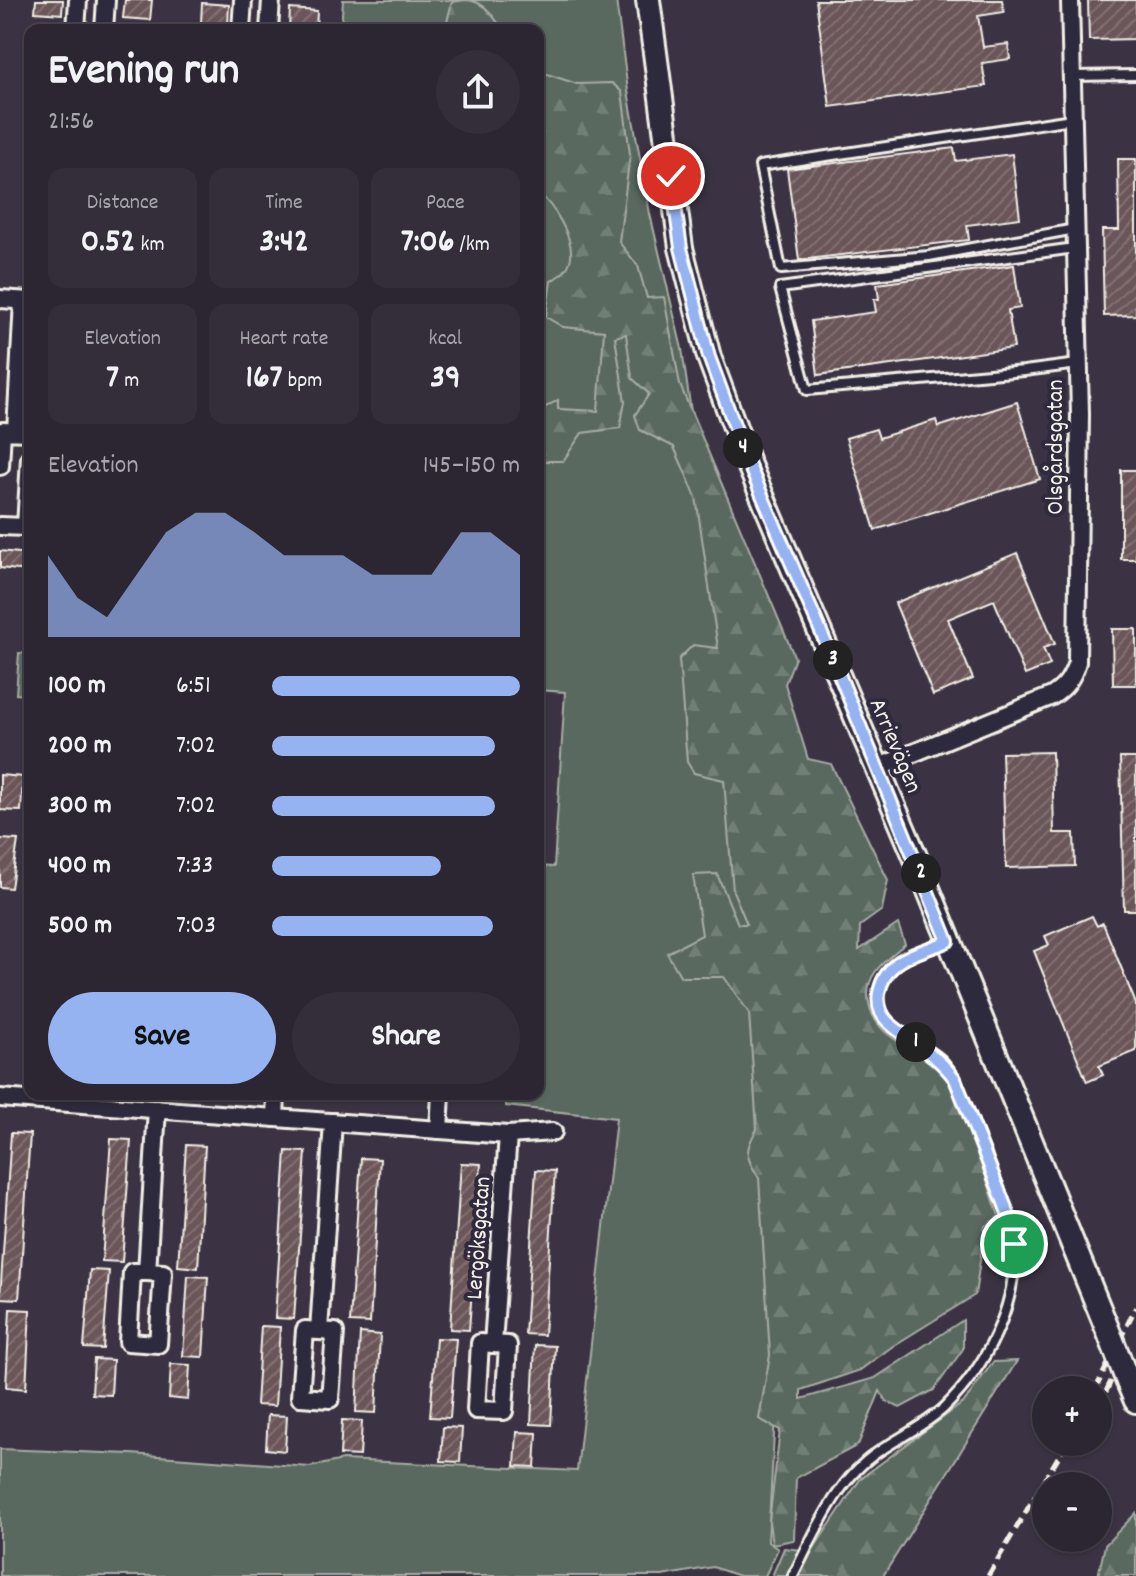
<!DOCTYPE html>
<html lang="en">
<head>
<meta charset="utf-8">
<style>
	:root { --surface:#2c2632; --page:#342e3a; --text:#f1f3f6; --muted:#a6a5ac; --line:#48434d; --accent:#95b2f1 }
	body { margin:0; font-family:Dekko,sans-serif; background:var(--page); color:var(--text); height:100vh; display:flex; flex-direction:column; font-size:30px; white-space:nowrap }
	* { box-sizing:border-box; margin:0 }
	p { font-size:26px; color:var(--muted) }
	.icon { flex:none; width:44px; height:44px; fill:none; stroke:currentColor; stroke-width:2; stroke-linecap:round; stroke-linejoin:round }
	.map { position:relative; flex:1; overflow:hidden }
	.details { position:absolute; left:24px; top:24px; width:520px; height:1076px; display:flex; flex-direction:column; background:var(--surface); border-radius:16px; box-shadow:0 2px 6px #0004,0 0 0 2px var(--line) }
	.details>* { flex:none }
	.controls { position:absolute; left:1032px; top:1376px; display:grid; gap:16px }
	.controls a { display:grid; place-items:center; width:80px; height:80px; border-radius:50%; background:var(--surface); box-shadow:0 2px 6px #0004,0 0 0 2px var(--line); font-size:40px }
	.pin { position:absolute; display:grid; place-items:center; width:68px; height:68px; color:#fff; margin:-34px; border:4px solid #fff; border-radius:50%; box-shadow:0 2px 8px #0007 }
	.km { position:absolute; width:40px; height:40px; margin:-20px; border-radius:50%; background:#222; color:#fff; font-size:22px; line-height:40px; text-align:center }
	.round { display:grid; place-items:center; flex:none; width:84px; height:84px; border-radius:42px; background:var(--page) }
	.head { display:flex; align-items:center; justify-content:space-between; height:136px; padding:0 24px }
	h1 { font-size:44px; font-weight:700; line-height:60px }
	.metrics { display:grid; grid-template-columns:repeat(3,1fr); gap:12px; height:136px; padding:8px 24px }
	.metrics div { display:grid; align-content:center; border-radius:16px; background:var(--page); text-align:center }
	.metrics b { font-size:34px; font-weight:700 }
	.metrics small { font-size:22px; font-weight:400 }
	.metrics p { font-size:22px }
	.chart { height:224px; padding:16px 24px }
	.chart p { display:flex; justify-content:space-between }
	.chart svg { width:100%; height:144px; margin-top:8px; fill:var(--accent); opacity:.7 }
	.cta { display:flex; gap:16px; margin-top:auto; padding:16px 24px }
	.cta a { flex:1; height:92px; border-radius:48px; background:var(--accent); color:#111; font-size:32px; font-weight:700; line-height:92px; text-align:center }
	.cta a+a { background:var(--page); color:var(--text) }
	ul { padding:0 24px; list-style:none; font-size:26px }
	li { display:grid; grid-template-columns:128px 96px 1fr; align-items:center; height:60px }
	li i { height:20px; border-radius:10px; background:var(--accent) }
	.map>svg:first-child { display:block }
</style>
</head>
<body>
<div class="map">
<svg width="1136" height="1576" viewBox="0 0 1136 1576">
	<defs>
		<pattern id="forest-firs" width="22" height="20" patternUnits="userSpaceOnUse" patternTransform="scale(2)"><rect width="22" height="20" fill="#5a695f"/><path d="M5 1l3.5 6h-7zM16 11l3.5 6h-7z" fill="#727f76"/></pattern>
		<pattern id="building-hatch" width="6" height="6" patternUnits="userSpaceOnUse" patternTransform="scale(2)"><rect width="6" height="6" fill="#6b5659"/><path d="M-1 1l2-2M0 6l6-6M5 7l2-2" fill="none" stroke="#816f71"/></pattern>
	</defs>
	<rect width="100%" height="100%" fill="#3b3343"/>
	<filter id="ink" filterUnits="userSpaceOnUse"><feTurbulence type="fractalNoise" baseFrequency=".0125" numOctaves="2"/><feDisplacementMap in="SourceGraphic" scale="16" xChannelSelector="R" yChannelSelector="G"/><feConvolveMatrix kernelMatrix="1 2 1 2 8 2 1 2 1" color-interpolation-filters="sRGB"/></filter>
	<g filter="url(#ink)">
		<g fill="#5a695f" stroke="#a7ada4" stroke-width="2">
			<path d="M343 0H616L628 91 650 214 682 349 742 767 778 1361 768 1542 778 1549 765 1576H739L713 1567 662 1576H0V1449L131 1454 310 1467 343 1460 577 1471 616 1118 506 1106 507 1094H538V866L554 867 565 692 538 690V30H341Z"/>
			<path d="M19 653 30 654V695L16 694Z"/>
		</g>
		<g fill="url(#forest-firs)" stroke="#a7ada4" stroke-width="2">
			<path d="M465 0C484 0 493 16 503 30H445L452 2Z"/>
			<path d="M538 71 577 84 612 83 622 92 630 154 619 242 638 266 647 298 664 297 680 385 795 658 785 684 808 759 831 764 888 880 882 910 860 926 859 950 898 924 905 944C885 961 863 975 869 1003 877 1045 923 1045 946 1077 968 1108 985 1178 999 1216L985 1226 975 1295 893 1346 860 1370 801 1390V1399L875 1378 963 1320V1349L934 1390 900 1408 886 1401 880 1391 858 1445 796 1478 794 1540 772 1544 769 1522 780 1430 759 1419 770 1355 759 1178C745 1157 744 1151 757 1129L749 1013 724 977H681L667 953 702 935 693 875 717 874 738 924H747L733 891 724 780 694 773 687 762 679 659 693 645 718 648 696 497 674 447 640 430 635 415 649 394 632 378 626 334 615 337 625 402 620 428 582 433 563 461H545L538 454 539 411 558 400V409L598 411 604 331 563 327 546 317 551 281C561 275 570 269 571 256 573 237 553 204 538 193Z"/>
			<path d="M1017 1361 883 1576H772L784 1548 812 1551 861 1478 964 1402 993 1362Z"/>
			<path d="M1136 1513V1576H1098L1105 1545Z"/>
		</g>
		<g fill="url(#building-hatch)" stroke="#f4f1e8" stroke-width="2">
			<path d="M36 0H63L62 14 35 12Z"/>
			<path d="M125 0H152L150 20 123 18Z"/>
			<path d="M816 0H1002L1004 12 978 16 983 47 1008 44 1010 59 982 63 986 86 830 107Z"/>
			<path d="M1088 0H1136V39L1089 40Z"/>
			<path d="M202 3 229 5 228 25 201 23Z"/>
			<path d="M290 9 317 11 316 30 289 29Z"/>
			<path d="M954 148 956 161 1012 154 1020 218 967 225 969 240 799 260 787 169Z"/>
			<path d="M1118 159H1136V315L1104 316 1102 230H1119Z"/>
			<path d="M1014 265 1020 308 1008 310 1014 348 818 375 811 321 876 312 874 299H879L877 284Z"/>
			<path d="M1017 402 1040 479 875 530 846 438 876 429 879 438 936 420 938 427Z"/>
			<rect x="1121" y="470" width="15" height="89"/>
			<path d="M0 551 28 554 27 571 0 568Z"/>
			<path d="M1017 553 1055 644 1043 648 1050 665 1025 675 994 600 948 619 973 679 933 695 895 603Z"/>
			<path d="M1112 629H1136V685H1113Z"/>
			<path d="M1052 752 1054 833H1074L1075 866 1006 868 1002 753Z"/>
			<path d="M1120 758H1136V910H1124Z"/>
			<path d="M0 775 23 777 21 811 0 810Z"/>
			<path d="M0 839 18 840 11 888 0 887Z"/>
			<path d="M1092 916 1097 926 1103 923 1136 1004V1051L1099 1066 1103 1075 1087 1082 1034 951 1049 945 1045 936Z"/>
			<path d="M11 1133 30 1134 19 1299 0 1298Z"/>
			<path d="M111 1139 131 1140 122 1262 102 1261Z"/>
			<path d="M186 1145 205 1146 198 1268 178 1266Z"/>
			<path d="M286 1151 306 1152 294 1319 275 1318Z"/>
			<path d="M361 1158 380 1159 370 1323 350 1322Z"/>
			<path d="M461 1163 481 1164 469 1330 450 1329Z"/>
			<path d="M536 1170 555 1171 544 1335 525 1334Z"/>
			<path d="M90 1270 109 1271 103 1349 84 1348Z"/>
			<path d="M188 1276 208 1277 203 1357 183 1356Z"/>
			<path d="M10 1309 30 1310 26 1389 6 1387Z"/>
			<path d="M261 1326 280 1327 275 1406 256 1405Z"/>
			<path d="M360 1333 380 1335 376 1413 356 1412Z"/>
			<path d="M436 1338 456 1339 450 1418 430 1417Z"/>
			<path d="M535 1345 555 1346 551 1425 531 1424Z"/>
			<path d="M94 1359 113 1360 111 1395 92 1394Z"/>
			<path d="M171 1364 190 1365 188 1400 169 1398Z"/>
			<path d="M268 1415 287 1416 285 1451 266 1449Z"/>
			<path d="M342 1420 362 1421 360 1456 340 1455Z"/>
			<path d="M443 1427 462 1428 460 1462 441 1461Z"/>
			<path d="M517 1432 537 1433 535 1467 515 1466Z"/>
		</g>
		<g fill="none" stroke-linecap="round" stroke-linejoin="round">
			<g stroke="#f4f1e8" stroke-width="14">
				<g id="lane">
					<path d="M1072 76 1136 75"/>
					<path d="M1072 119 760 166 781 269 929 256 1075 229"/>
					<path d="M1075 248 780 288 807 390 1024 371 1078 364"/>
					<path d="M793 1576C815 1533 836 1480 878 1452 900 1437 924 1426 944 1408 986 1367 1018 1305 1014 1245 1012 1219 1000 1193 991 1169 979 1139 968 1108 955 1079 950 1072 946 1064 940 1059 916 1039 873 1027 880 989 886 960 924 951 948 941"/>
				</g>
			</g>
			<g stroke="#f4f1e8" stroke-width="22">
				<g id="street">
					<path d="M76 30 78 0"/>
					<path d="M104 30 106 0"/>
					<path d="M241 30 243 0"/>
					<path d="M269 30 271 0"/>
					<path d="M0 299 30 301"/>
					<path d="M16 431 23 301"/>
					<path d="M0 466 2 431 30 432"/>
					<path d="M0 526 26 527 30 458"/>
					<path d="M877 768 1052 696C1066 687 1072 678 1077 662L1080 414 1070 0"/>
					<path d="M0 1098 508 1135 553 1132"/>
					<path d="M275 1118 276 1094"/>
					<path d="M439 1130 441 1094"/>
					<path d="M147 1272 163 1273 158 1344 128 1342 132 1272H147L157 1109"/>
					<path d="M319 1331 335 1332 330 1399 300 1397 305 1330 319 1331 333 1122"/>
					<path d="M493 1344 508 1345 504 1411 476 1410 480 1343 493 1344 508 1135"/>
				</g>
			</g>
			<g stroke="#f4f1e8" stroke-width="28">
				<g id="secondary">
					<path d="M648 0 681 248 709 357 749 465 914 854 1111 1338"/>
					<path d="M1128 1382 1136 1401"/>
				</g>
			</g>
			<use href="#lane" stroke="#2f2a3d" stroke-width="8"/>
			<use href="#street" stroke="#2f2a3d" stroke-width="16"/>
			<use href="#secondary" stroke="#2f2a3d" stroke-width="22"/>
			<g stroke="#f4f1e8" stroke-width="5" stroke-dasharray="12 6" stroke-linecap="butt">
				<path d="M1095 1390 1136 1307"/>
				<path d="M1098 1408 1112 1379"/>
				<path d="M988 1576 1067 1442"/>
			</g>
			<g stroke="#f4f1e8" stroke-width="28" stroke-linecap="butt">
				<path id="secondary-bridge" d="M1111 1338 1128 1382"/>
			</g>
			<use href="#secondary-bridge" stroke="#2f2a3d" stroke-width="22"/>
		</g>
	</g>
	<g fill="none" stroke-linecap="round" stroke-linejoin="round" filter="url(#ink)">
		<g stroke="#fff" stroke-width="16">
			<path id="route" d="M671 176 681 248 709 357 749 465 837 669 948 941C933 948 910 953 897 963 879 978 870 1006 889 1023 912 1043 936 1053 955 1079L1008 1213 1014 1244"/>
		</g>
		<use href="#route" stroke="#95b2f1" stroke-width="10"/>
	</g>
	<g text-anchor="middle" stroke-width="8" stroke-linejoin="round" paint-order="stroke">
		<g font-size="24" fill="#f4f1e8" stroke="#2f2a3d">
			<text transform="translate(1054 447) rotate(-90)" y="8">Olsgårdsgatan</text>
			<text transform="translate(897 745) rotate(67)" y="8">Arrievägen</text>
			<text transform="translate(477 1238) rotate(-86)" y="8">Lergöksgatan</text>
		</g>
	</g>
</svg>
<div class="controls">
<a>+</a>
<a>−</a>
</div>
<div class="pin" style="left:1014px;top:1244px;background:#1e9e55"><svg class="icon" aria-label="arrive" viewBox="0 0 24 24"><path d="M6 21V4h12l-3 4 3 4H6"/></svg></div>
<div class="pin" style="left:671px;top:176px;background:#d93025"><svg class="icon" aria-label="check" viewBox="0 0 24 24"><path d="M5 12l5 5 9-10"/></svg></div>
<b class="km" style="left:916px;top:1042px">1</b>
<b class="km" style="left:921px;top:873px">2</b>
<b class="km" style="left:833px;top:660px">3</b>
<b class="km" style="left:743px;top:448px">4</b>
<section class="details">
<div class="head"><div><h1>Evening run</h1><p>21:56</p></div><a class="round"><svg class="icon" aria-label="share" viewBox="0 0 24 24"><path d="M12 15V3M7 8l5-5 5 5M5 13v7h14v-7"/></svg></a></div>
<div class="metrics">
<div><p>Distance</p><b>0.52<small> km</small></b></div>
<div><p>Time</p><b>3:42</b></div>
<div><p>Pace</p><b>7:06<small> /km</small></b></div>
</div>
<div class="metrics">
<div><p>Elevation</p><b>7<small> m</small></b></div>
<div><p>Heart rate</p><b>167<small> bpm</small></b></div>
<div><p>kcal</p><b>39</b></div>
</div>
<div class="chart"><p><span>Elevation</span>145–150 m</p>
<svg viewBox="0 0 160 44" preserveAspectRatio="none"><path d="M0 44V19L10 32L20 38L30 25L40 12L50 6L60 6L70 12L80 19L90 19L100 19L110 25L120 25L130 25L140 12L150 12L160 19V44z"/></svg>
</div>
<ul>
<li><b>100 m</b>6:51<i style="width:100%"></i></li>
<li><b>200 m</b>7:02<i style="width:90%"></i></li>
<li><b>300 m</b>7:02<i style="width:90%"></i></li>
<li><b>400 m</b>7:33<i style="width:68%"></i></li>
<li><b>500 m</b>7:03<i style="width:89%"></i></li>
</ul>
<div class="cta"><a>Save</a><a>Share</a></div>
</section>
</div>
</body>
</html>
